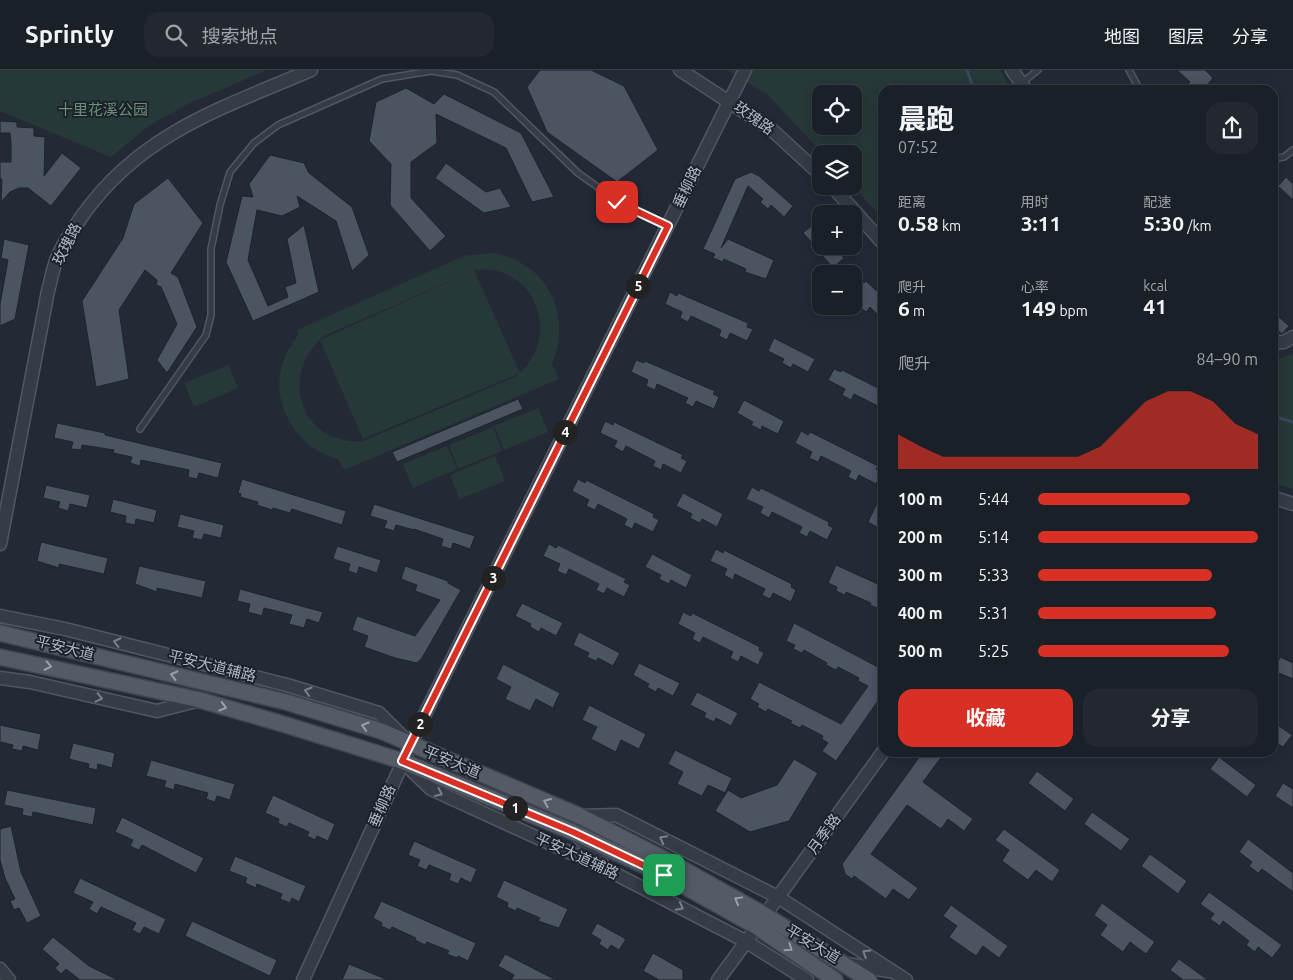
<!DOCTYPE html>
<html lang="zh">
<head>
<meta charset="utf-8">
<style>
	:root { --surface:#1a2028; --page:#232830; --text:#f1f3f6; --muted:#9fa3a8; --line:#383e45; --accent:#d93025 }
	body { margin:0; font-family:Ubuntu,"Noto Sans SC",sans-serif; background:var(--page); color:var(--text); height:100vh; display:flex; flex-direction:column; font-size:19px; white-space:nowrap }
	* { box-sizing:border-box; margin:0 }
	p { font-size:16px; color:var(--muted) }
	.icon { flex:none; width:28px; height:28px; fill:none; stroke:currentColor; stroke-width:2; stroke-linecap:round; stroke-linejoin:round }
	.map { position:relative; flex:1; overflow:hidden }
	.side { position:absolute; left:878px; top:15px; width:400px; height:672px; display:flex; flex-direction:column; background:var(--surface); border-radius:15px; box-shadow:0 2px 12px #0003,0 0 0 1px var(--line) }
	.side>* { flex:none }
	.fabs { position:absolute; left:812px; top:15px; display:grid; gap:10px }
	.fabs a { display:grid; place-items:center; width:50px; height:50px; border-radius:10px; background:var(--surface); box-shadow:0 2px 12px #0003,0 0 0 1px var(--line); font-size:25px }
	.pin { position:absolute; display:grid; place-items:center; width:42px; height:42px; color:#fff; margin:-21px; border-radius:10px; box-shadow:0 2px 8px #0006 }
	.km { position:absolute; width:25px; height:25px; margin:-12px; border-radius:50%; background:#222; color:#fff; font-size:14px; line-height:25px; text-align:center }
	.round { display:grid; place-items:center; flex:none; width:52px; height:52px; border-radius:15px; background:var(--page) }
	.summary { display:flex; align-items:center; justify-content:space-between; height:85px; padding:0 20px }
	h1 { font-size:28px; font-weight:700; line-height:38px }
	.metrics { display:grid; grid-template-columns:repeat(3,1fr); gap:8px; height:85px; padding:5px 20px }
	.metrics div { display:grid; align-content:center }
	.metrics b { font-size:21px; font-weight:700 }
	.metrics small { font-size:14px; font-weight:400 }
	.metrics p { font-size:14px }
	.chart { height:140px; padding:10px 20px }
	.chart p { display:flex; justify-content:space-between }
	.chart svg { width:100%; height:90px; margin-top:5px; fill:var(--accent); opacity:.7 }
	.button { display:flex; gap:10px; margin-top:auto; padding:10px 20px }
	.button a { flex:1; height:58px; border-radius:15px; background:var(--accent); color:#fff; font-size:20px; font-weight:700; line-height:58px; text-align:center }
	.button a+a { background:var(--page); color:var(--text) }
	ul { padding:0 20px; list-style:none; font-size:16px }
	li { display:grid; grid-template-columns:80px 60px 1fr; align-items:center; height:38px }
	li i { height:12px; border-radius:6px; background:var(--accent) }
	header { display:flex; align-items:center; gap:30px; box-sizing:border-box; height:70px; padding:0 25px; background:var(--surface); border-bottom:1px solid var(--line) }
	header strong { font-size:24px }
	nav { display:flex; gap:28px; margin-inline-start:auto; font-size:18px }
	.search { width:350px; height:45px; background:var(--page); display:flex; align-items:center; gap:12px; box-sizing:border-box; padding:0 18px; border-radius:15px; color:var(--muted); font-size:19px }
	.map>svg:first-child { display:block }
</style>
</head>
<body>
<header>
<strong>Sprintly</strong>
<div class="search"><svg class="icon" aria-label="search" viewBox="0 0 24 24"><circle cx="10" cy="10" r="6"/><path d="M15 15l6 6"/></svg>搜索地点</div>
<nav><a>地图</a><a>图层</a><a>分享</a></nav>
</header>
<div class="map">
<svg width="1293" height="910" viewBox="0 0 1293 910">
	<rect width="100%" height="100%" fill="#232a36"/>
	<g fill="#273839" fill-rule="evenodd">
		<path d="M0 0H267L190 33 150 55 111 87 0 41Z"/>
		<path d="M727 0H1000L1012 20H882V148L853 116 854 84H823L768 25ZM821 24H854V56H821Z"/>
		<path d="M490 183C545 189 574 244 552 294L559 309 344 400 338 389C300 380 272 339 281 299 284 286 291 275 298 265L297 260 464 186ZM474 200C537 192 564 270 515 307L363 371C300 376 278 304 324 266L473 201 320 270 363 369 520 303Z"/>
		<path d="M1293 284V419L1273 413 1272 287 1281 288Z"/>
		<path d="M228 295 238 318 194 337 184 313Z"/>
		<path d="M538 338 548 362 504 380 494 356Z"/>
		<path d="M493 357 502 381 458 399 449 375Z"/>
		<path d="M447 376 457 399 413 418 403 394Z"/>
		<path d="M495 386 505 411 460 429 450 405Z"/>
	</g>
	<g fill="none" stroke-linecap="round" stroke-linejoin="round">
		<g stroke="#39485e" stroke-width="3">
			<path d="M967 0 974 20"/>
			<path d="M1272 346 1293 352"/>
		</g>
	</g>
	<g fill="#4b5461" stroke="#1d242d">
		<path d="M540 0H591L624 16 658 80 617 112 547 62 527 17Z"/>
		<path d="M1177 0H1205L1213 8 1208 14 1214 20H1182L1190 12Z"/>
		<path d="M406 18 434 34 444 24 521 63 554 127 532 132 506 78 436 44 437 73 411 92V128L446 166 430 181 390 135 391 94 369 71 376 32Z"/>
		<path d="M0 51 17 52V57L34 58V66L45 67 44 106 62 83 81 98 51 136 28 118H19L10 122 1 132 2 109H0V92H11V73L10 63H0Z"/>
		<path d="M270 85 304 93 309 103 352 137 369 185 352 201 336 151 297 126 300 137 282 146 257 140 248 190 268 236 288 227 285 217 296 213 287 169 304 155 319 222 253 251 226 192 242 126 253 127 249 114Z"/>
		<path d="M446 93 486 122 500 118 511 137 484 143 435 108Z"/>
		<path d="M751 102 759 106 793 136 784 147 771 135 768 139 760 132 763 129 748 116 721 178 728 169 774 190 766 209 745 202 746 199 724 189 723 192 713 188 715 184 703 179 735 109Z"/>
		<path d="M1286 107 1293 114V130L1278 116Z"/>
		<path d="M168 108 203 153 171 203 178 207 197 257 167 303 157 290 177 254 161 217 156 215 157 210 145 200 119 240 129 309 96 317 82 231 123 168 134 134Z"/>
		<path d="M814 154 821 162V176H834L844 188 833 198 822 185 819 187 809 176H815L803 163Z"/>
		<path d="M4 169 29 175 15 249 0 256V234L8 190 1 188Z"/>
		<path d="M858 208 864 213 866 211 882 226V249L870 237 866 242 859 236 863 230 854 222V212Z"/>
		<path d="M670 222 677 226 678 223 748 253 747 257 753 259 747 271 730 263 727 270 719 266 721 260 691 246 688 252 680 248 682 242 665 234Z"/>
		<path d="M1272 241 1289 256 1282 264 1272 255Z"/>
		<path d="M774 268 815 289 808 302 793 294 791 298 782 293 784 289 768 281Z"/>
		<path d="M636 290 644 293 645 291 715 321 713 324 719 327 714 339 696 331 693 337 685 333 688 328 657 314 655 320 646 316 648 310 631 302Z"/>
		<path d="M834 299 841 302 842 300 882 320V338L854 324 851 330 842 325 845 319 828 310Z"/>
		<path d="M518 329 523 339 397 392 392 382Z"/>
		<path d="M744 330 784 351 778 364 762 356 761 360 751 355 753 352 737 343Z"/>
		<path d="M605 351 613 355 614 352 683 385 681 388 687 391 681 403 663 394 661 400 653 396 655 391 626 376 623 382 614 377 617 371 600 363Z"/>
		<path d="M57 353 105 363V365L222 393 218 408 199 403 197 409 188 407 189 400 141 390 140 396 130 393 132 387 113 383 114 380 82 375 81 380 71 379 73 372 54 368Z"/>
		<path d="M801 361 808 365 810 362 878 396 876 399 882 402 876 414 859 405 856 411 848 407 851 401 821 386 818 392 809 388 812 382 795 373Z"/>
		<path d="M242 409 346 441 342 455 292 439 290 443 273 438 272 440 257 435 258 432 240 427 241 424 238 423Z"/>
		<path d="M578 409 585 413 586 410 654 444 653 447 659 450 653 462 635 453 632 459 624 455 627 449 598 434 595 440 586 436 589 430 572 421Z"/>
		<path d="M46 415 90 425 87 438 70 434 68 441 58 438 60 432 43 428Z"/>
		<path d="M752 417 759 421 761 418 829 452 828 455 833 458 827 470 810 461 807 467 799 463 802 457 772 442 769 448 760 443 763 437 746 429Z"/>
		<path d="M683 423 723 444 717 457 702 449 700 453 690 448 692 444 676 436Z"/>
		<path d="M882 423V460L868 452Z"/>
		<path d="M113 429 157 440 154 453 136 449 135 455 125 453 126 446 110 442Z"/>
		<path d="M374 434 475 466 470 479 453 473 451 479 441 476 443 469 414 459V460L396 455 394 461 384 458 387 451 370 446Z"/>
		<path d="M180 444 224 455 221 468 204 464 202 470 192 468 194 461 177 457Z"/>
		<path d="M41 472 108 488 104 504 59 494V498L37 491Z"/>
		<path d="M549 474 556 478 558 475 626 509 624 512 630 515 624 527 607 518 604 524 596 520 599 514 569 499 566 505 557 501 560 494 543 486Z"/>
		<path d="M337 476 381 490 377 503 359 497 357 504 348 501 350 494 333 489Z"/>
		<path d="M716 479 723 483 724 480 792 514 791 517 796 520 791 532 773 523 770 529 762 525 765 519 735 504 733 510 724 505 727 499 710 491Z"/>
		<path d="M652 484 692 505 686 518 671 510 669 514 659 509 661 505 645 497Z"/>
		<path d="M836 495 882 516V534L880 539 870 535 871 533 846 522 845 525 836 521 837 517 828 513Z"/>
		<path d="M139 496 206 511 202 528 157 518V522L135 514Z"/>
		<path d="M405 496 448 511V513L461 520 422 588 417 593 395 588 364 577 368 566 352 560 357 546 415 566 440 530 415 521 417 515 401 509Z"/>
		<path d="M240 519 323 542 319 553 307 549 304 558 289 554 292 545 264 538 262 546 248 542 250 534 237 531Z"/>
		<path d="M522 533 563 553 556 566 541 558 539 562 530 557 531 554 515 546Z"/>
		<path d="M683 542 691 546 692 543 760 577 759 580 764 583 758 595 741 586 738 592 730 588 733 582 703 567 700 573 692 569 695 563 678 554Z"/>
		<path d="M794 553 882 599V625L836 691 822 681 828 673 822 669 823 666 802 655 800 658 790 653 792 651 768 639 766 642 757 637 759 634 750 629 759 612 841 654 868 616 858 611 859 608 838 597 836 600 826 595 827 593 804 580 802 583 793 579 795 575 786 571Z"/>
		<path d="M579 562 620 583 613 596 598 588 596 591 587 587 589 583 573 575Z"/>
		<path d="M1280 587 1293 593V609L1274 601Z"/>
		<path d="M639 593 680 613 673 626 658 618 656 622 647 617 649 614 633 605Z"/>
		<path d="M503 594 560 623 553 638 536 629 530 641 505 629 511 617 496 609Z"/>
		<path d="M697 622 738 643 731 656 716 648 714 652 704 647 706 643 690 635Z"/>
		<path d="M589 635 646 664 639 679 621 670 616 682 591 669 597 657 582 650Z"/>
		<path d="M1272 651 1292 665 1283 677 1272 670Z"/>
		<path d="M0 655 41 664 38 680 23 676 22 681 12 679 13 675 0 672Z"/>
		<path d="M73 673 115 683 112 698 98 694 97 700 88 698 89 694 69 689Z"/>
		<path d="M675 680 732 708 725 723 708 715 702 726 677 714 683 702 668 694Z"/>
		<path d="M923 682H945L923 712 973 749 964 761 948 749 941 759 907 735 871 784 918 818 909 830 893 819 886 829 854 806 852 809 845 804 842 794Z"/>
		<path d="M1219 687 1256 715 1247 727 1210 699Z"/>
		<path d="M794 689 818 703 789 751 750 762 715 741 728 720 741 728 777 715Z"/>
		<path d="M151 690 235 714 230 730 217 726 215 732 206 729 208 723 175 714 174 720 164 717 166 711 146 706Z"/>
		<path d="M1037 701 1074 729 1065 741 1028 713Z"/>
		<path d="M1283 713 1293 719V738L1275 726Z"/>
		<path d="M7 720 96 738 93 755 33 742 32 747 22 745 23 739 4 735Z"/>
		<path d="M273 725 335 754 328 771 317 766 315 770 307 766 309 762 289 753 287 757 278 753 279 749 265 743Z"/>
		<path d="M1092 742 1130 769 1121 781 1084 754Z"/>
		<path d="M122 747 204 788 196 803 142 775 139 780 130 776 133 770 115 762Z"/>
		<path d="M11 756 21 802 41 846 27 853 19 838 14 840 10 831 15 829 5 808 0 790V759Z"/>
		<path d="M1004 759 1060 800 1052 812 1036 800 1028 810 1002 791 1009 780 995 770Z"/>
		<path d="M1248 769 1293 803V822L1262 799 1258 803 1249 796 1252 792 1239 782Z"/>
		<path d="M414 771 477 799 471 813 461 808 458 814 449 810 451 804 429 795 426 800 417 796 420 790 408 785Z"/>
		<path d="M1150 784 1187 811 1178 824 1141 796Z"/>
		<path d="M235 786 306 816 299 832 292 828 290 833 280 829 282 824 257 814 256 818 245 813 247 808 229 801Z"/>
		<path d="M80 808 166 849 159 864 144 857 140 864 132 860 136 853 101 837 97 844 89 839 93 832 73 823Z"/>
		<path d="M504 810 568 839 559 858 538 851 540 848 517 838 516 841 507 837 508 833 496 827Z"/>
		<path d="M1209 822 1282 875 1272 888 1258 877 1255 882 1246 875 1249 871 1223 851 1220 856 1210 849 1214 844 1200 834Z"/>
		<path d="M381 831 476 873 468 891 458 886 457 888 447 884 449 881 427 872 425 875 415 870 416 868 392 857 390 860 381 856 382 853 373 848Z"/>
		<path d="M1102 833 1155 872 1146 884 1130 872 1123 882 1100 865 1107 855 1094 845Z"/>
		<path d="M951 835 1008 876 999 888 983 876 976 886 949 867 957 856 943 846Z"/>
		<path d="M192 851 277 890 270 906 185 866Z"/>
		<path d="M597 853 626 869 619 880 611 875 608 880 599 874 601 870 591 864Z"/>
		<path d="M53 867 89 896 118 910H80L66 899 61 904 55 898 59 894 42 879Z"/>
		<path d="M653 883 683 900V910H659L643 901Z"/>
		<path d="M505 884 556 910H511L514 905 498 896Z"/>
		<path d="M1179 889 1208 910H1183L1170 900Z"/>
		<path d="M349 894 388 910H342Z"/>
	</g>
	<g fill="none" stroke-linecap="round" stroke-linejoin="round">
		<g stroke="#505761" stroke-width="8">
			<g id="service">
				<path d="M1129 0 1140 20"/>
				<path d="M1023 12 1038 0"/>
				<path d="M1272 89 1284 87 1293 80"/>
				<path d="M140 359 206 265 211 245V179L220 135 230 102 254 73 278 55 382 9 431 1 457 5 494 22 578 103 617 131 668 156"/>
			</g>
		</g>
		<g stroke="#505761" stroke-width="15">
			<g id="tertiary">
				<path d="M680 0 772 60 821 105"/>
				<path d="M1012 0 1026 20"/>
				<path d="M832 116 882 172"/>
				<path d="M1272 273 1284 272 1293 267"/>
				<path d="M1272 427 1293 434"/>
				<path d="M0 474 48 221C51 210 53 198 57 188 64 171 75 156 85 142 143 62 225 37 311 0"/>
				<path d="M0 546 65 559 287 615 379 643 407 671"/>
				<path d="M0 608 30 612 157 641 200 630"/>
				<path d="M406 695 431 719 608 800 745 871 807 910"/>
				<path d="M580 746 616 745 778 827 906 910"/>
				<path d="M577 765 603 795"/>
				<path d="M765 845 883 682"/>
				<path d="M847 894 889 901"/>
				<path d="M0 899 9 910"/>
				<path d="M303 910 425 644 745 0"/>
				<path d="M718 910 757 857"/>
			</g>
		</g>
		<g stroke="#3f4550" stroke-width="18">
			<g id="primary">
				<path d="M0 563 286 632 381 661 580 746 672 793 765 845 869 910"/>
				<path d="M0 587 200 630 283 654 402 691 573 762 664 805 757 857 835 910"/>
			</g>
		</g>
		<use href="#service" stroke="#363c46" stroke-width="5"/>
		<use href="#tertiary" stroke="#363c46" stroke-width="12"/>
		<use href="#primary" stroke="#545b66" stroke-width="15"/>
	</g>
	<defs><path id="oneway-chevron" d="M-2-3.5L2.5 0L-2 3.5" fill="none" stroke-width="1.6" stroke-linecap="round" stroke-linejoin="round" transform="scale(1.25)"/></defs>
	<g stroke="#79808b">
		<use href="#oneway-chevron" transform="translate(117 572) rotate(-166)"/>
		<use href="#oneway-chevron" transform="translate(308 621) rotate(-163)"/>
		<use href="#oneway-chevron" transform="translate(99 628) rotate(13)"/>
		<use href="#oneway-chevron" transform="translate(439 723) rotate(24)"/>
		<use href="#oneway-chevron" transform="translate(663 769) rotate(-153)"/>
		<use href="#oneway-chevron" transform="translate(680 837) rotate(28)"/>
		<use href="#oneway-chevron" transform="translate(866 883) rotate(-148)"/>
	</g>
	<g stroke="#99a0ac">
		<use href="#oneway-chevron" transform="translate(48 596) rotate(12)"/>
		<use href="#oneway-chevron" transform="translate(174 605) rotate(-166)"/>
		<use href="#oneway-chevron" transform="translate(223 637) rotate(16)"/>
		<use href="#oneway-chevron" transform="translate(365 656) rotate(-163)"/>
		<use href="#oneway-chevron" transform="translate(547 732) rotate(-157)"/>
		<use href="#oneway-chevron" transform="translate(738 830) rotate(-151)"/>
		<use href="#oneway-chevron" transform="translate(789 878) rotate(34)"/>
	</g>
	<g fill="none" stroke-linecap="round" stroke-linejoin="round">
		<g stroke="#fff" stroke-width="10">
			<path id="route" d="M617 132 668 156 402 691 573 762 664 805"/>
		</g>
		<use href="#route" stroke="#d93025" stroke-width="6"/>
	</g>
	<g text-anchor="middle" stroke-width="4" stroke-linejoin="round" paint-order="stroke">
		<g font-size="15" fill="#6a9174" stroke="#1b222b">
			<text x="103" y="45">十里花溪公园</text>
		</g>
		<g font-size="15" fill="#b0b7c3" stroke="#1b222b">
			<text transform="translate(754 48) rotate(36)" y="5">玫瑰路</text>
			<text transform="translate(687 117) rotate(-64)" y="5">垂柳路</text>
			<text transform="translate(67 174) rotate(-63)" y="5">玫瑰路</text>
			<text transform="translate(65 578) rotate(14)" y="5">平安大道</text>
			<text transform="translate(212 596) rotate(14)" y="5">平安大道辅路</text>
			<text transform="translate(452 692) rotate(23)" y="5">平安大道</text>
			<text transform="translate(382 736) rotate(-66)" y="5">垂柳路</text>
			<text transform="translate(824 764) rotate(-54)" y="5">月季路</text>
			<text transform="translate(577 786) rotate(25)" y="5">平安大道辅路</text>
			<text transform="translate(813 874) rotate(31)" y="5">平安大道</text>
		</g>
	</g>
</svg>
<div class="fabs">
<a><svg class="icon" aria-label="locate" viewBox="0 0 24 24"><circle cx="12" cy="12" r="6"/><path d="M12 2v4M12 18v4M2 12h4M18 12h4"/></svg></a>
<a><svg class="icon" aria-label="layers" viewBox="0 0 24 24"><path d="M12 4l9 5-9 5-9-5zM3 14l9 5 9-5"/></svg></a>
<a>+</a>
<a>−</a>
</div>
<div class="pin" style="left:664px;top:805px;background:#1e9e55"><svg class="icon" aria-label="arrive" viewBox="0 0 24 24"><path d="M6 21V4h12l-3 4 3 4H6"/></svg></div>
<div class="pin" style="left:617px;top:132px;background:#d93025"><svg class="icon" aria-label="check" viewBox="0 0 24 24"><path d="M5 12l5 5 9-10"/></svg></div>
<b class="km" style="left:515px;top:738px">1</b>
<b class="km" style="left:420px;top:654px">2</b>
<b class="km" style="left:493px;top:508px">3</b>
<b class="km" style="left:565px;top:362px">4</b>
<b class="km" style="left:638px;top:216px">5</b>
<section class="side">
<div class="summary"><div><h1>晨跑</h1><p>07:52</p></div><a class="round"><svg class="icon" aria-label="share" viewBox="0 0 24 24"><path d="M12 15V3M7 8l5-5 5 5M5 13v7h14v-7"/></svg></a></div>
<div class="metrics">
<div><p>距离</p><b>0.58<small> km</small></b></div>
<div><p>用时</p><b>3:11</b></div>
<div><p>配速</p><b>5:30<small> /km</small></b></div>
</div>
<div class="metrics">
<div><p>爬升</p><b>6<small> m</small></b></div>
<div><p>心率</p><b>149<small> bpm</small></b></div>
<div><p>kcal</p><b>41</b></div>
</div>
<div class="chart"><p><span>爬升</span>84–90 m</p>
<svg viewBox="0 0 160 44" preserveAspectRatio="none"><path d="M0 44V27L10 33L20 38L30 38L40 38L50 38L60 38L70 38L80 38L90 33L100 22L110 11L120 6L130 6L140 11L150 22L160 27V44z"/></svg>
</div>
<ul>
<li><b>100 m</b>5:44<i style="width:69%"></i></li>
<li><b>200 m</b>5:14<i style="width:100%"></i></li>
<li><b>300 m</b>5:33<i style="width:79%"></i></li>
<li><b>400 m</b>5:31<i style="width:81%"></i></li>
<li><b>500 m</b>5:25<i style="width:87%"></i></li>
</ul>
<div class="button"><a>收藏</a><a>分享</a></div>
</section>
</div>
</body>
</html>
